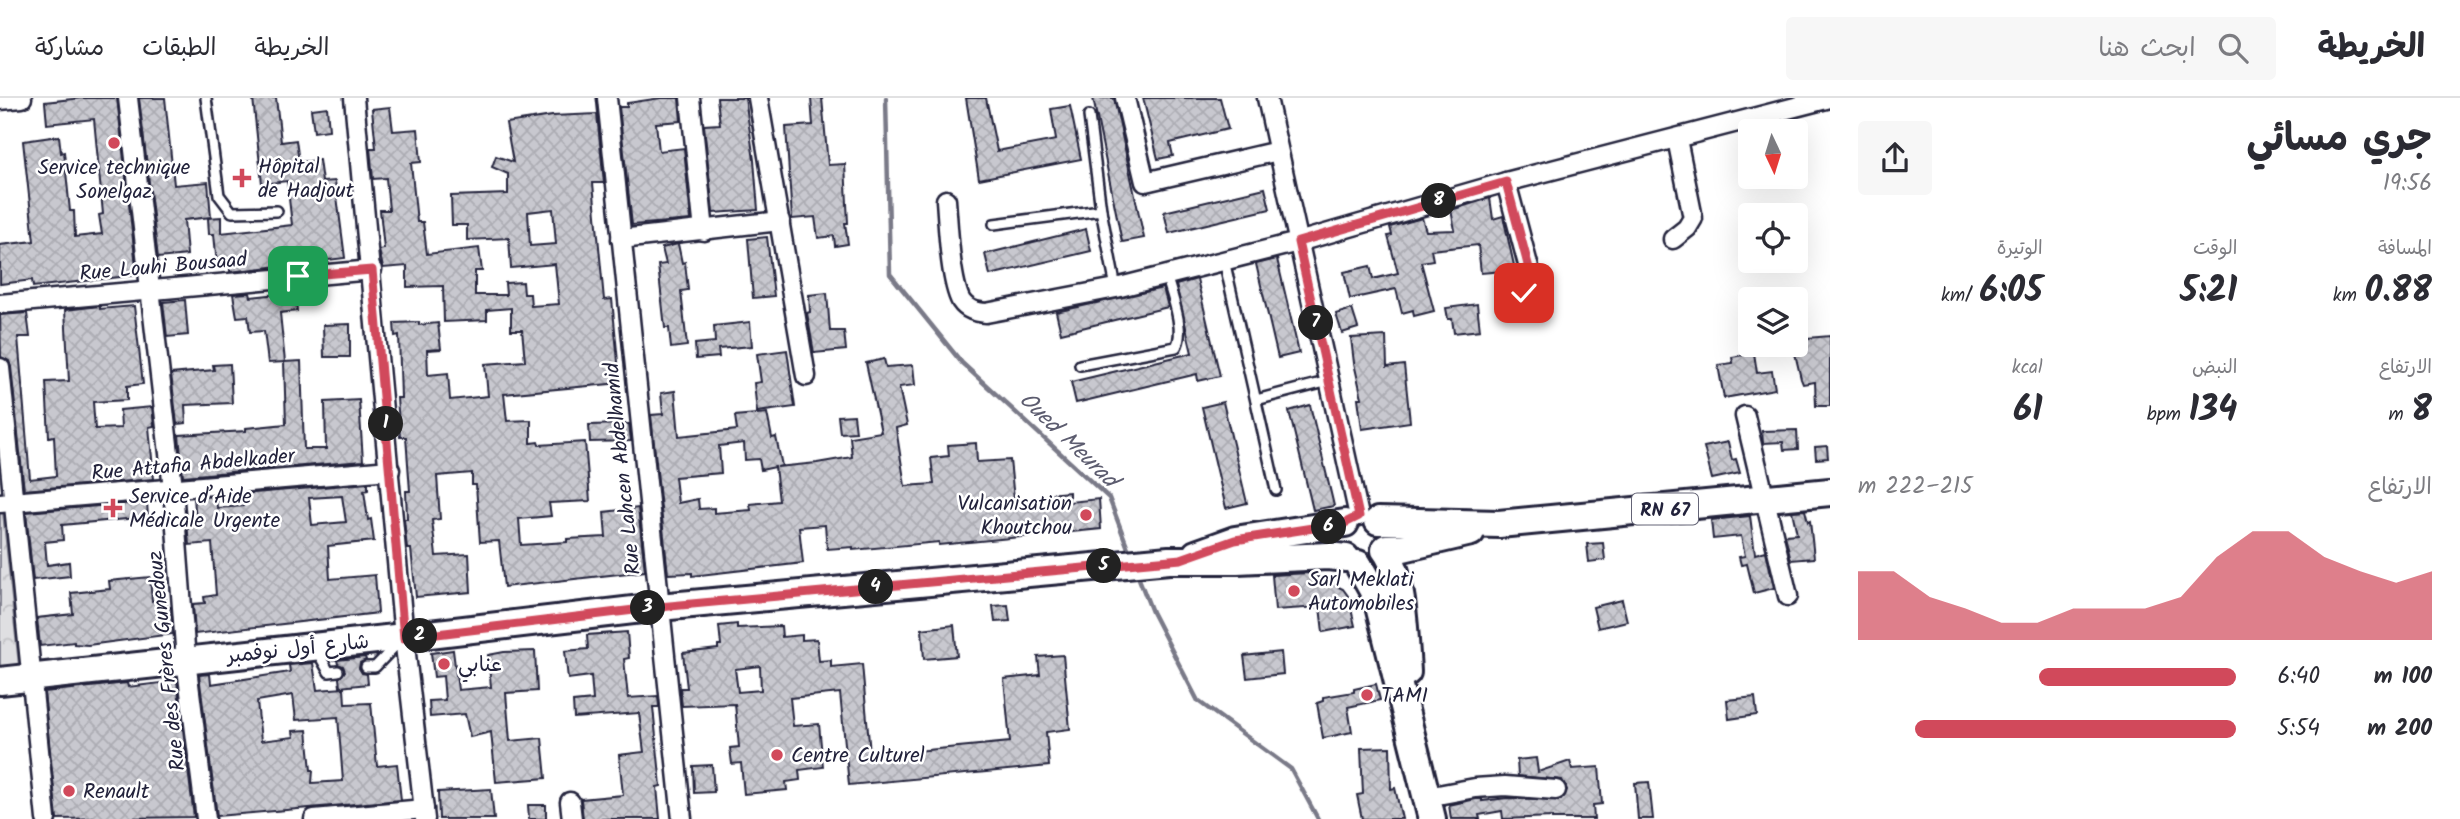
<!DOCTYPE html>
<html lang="ar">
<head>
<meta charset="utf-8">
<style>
	:root { --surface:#fff; --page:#f7f7f7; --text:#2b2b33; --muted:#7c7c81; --line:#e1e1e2; --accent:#d1495b }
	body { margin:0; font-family:Kalam,"Playpen Sans Arabic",sans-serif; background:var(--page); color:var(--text); direction:rtl; height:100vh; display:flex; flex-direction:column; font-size:26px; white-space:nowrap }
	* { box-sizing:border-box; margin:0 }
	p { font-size:23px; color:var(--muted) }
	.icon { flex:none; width:38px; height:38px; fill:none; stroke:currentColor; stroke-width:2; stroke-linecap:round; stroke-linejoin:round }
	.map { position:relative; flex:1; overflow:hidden; direction:ltr }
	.sheet { display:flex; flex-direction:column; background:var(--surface); width:630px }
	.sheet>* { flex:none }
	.needle { width:46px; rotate:176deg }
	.buttons { position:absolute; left:1738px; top:21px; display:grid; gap:14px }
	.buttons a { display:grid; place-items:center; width:70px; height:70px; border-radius:7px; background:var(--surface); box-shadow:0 7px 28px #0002; font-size:35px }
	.pin { position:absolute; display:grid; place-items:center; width:60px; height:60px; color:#fff; margin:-30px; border-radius:14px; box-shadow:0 4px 10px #0006 }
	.km { position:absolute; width:35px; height:35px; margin:-18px; border-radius:50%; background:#222; color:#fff; font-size:19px; line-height:35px; text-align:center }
	.round { display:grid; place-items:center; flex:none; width:74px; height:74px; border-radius:7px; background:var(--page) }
	.headline { display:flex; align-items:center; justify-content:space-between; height:119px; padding:0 28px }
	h1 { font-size:38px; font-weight:700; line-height:52px }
	.figures { display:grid; grid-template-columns:repeat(3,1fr); gap:10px; height:119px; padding:7px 28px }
	.figures div { display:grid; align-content:center }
	.figures b { font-size:35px; font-weight:700 }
	.figures small { font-size:19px; font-weight:400 }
	.figures p { font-size:19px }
	.chart { height:196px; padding:14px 28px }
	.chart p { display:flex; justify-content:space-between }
	.chart svg { width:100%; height:126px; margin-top:7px; fill:var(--accent); opacity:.7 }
	ul { padding:0 28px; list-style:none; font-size:23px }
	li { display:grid; grid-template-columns:112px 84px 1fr; align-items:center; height:52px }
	li i { height:18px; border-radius:9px; background:var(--accent) }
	header { display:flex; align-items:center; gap:42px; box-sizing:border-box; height:98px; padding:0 35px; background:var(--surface); border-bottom:2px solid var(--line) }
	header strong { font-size:33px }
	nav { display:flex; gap:38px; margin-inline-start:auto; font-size:24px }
	.search { width:490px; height:63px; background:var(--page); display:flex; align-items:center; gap:18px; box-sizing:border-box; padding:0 24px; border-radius:7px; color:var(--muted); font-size:26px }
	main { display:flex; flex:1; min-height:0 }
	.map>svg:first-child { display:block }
</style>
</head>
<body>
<header>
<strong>الخريطة</strong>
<div class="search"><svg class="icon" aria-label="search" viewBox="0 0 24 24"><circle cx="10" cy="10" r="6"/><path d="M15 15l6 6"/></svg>ابحث هنا</div>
<nav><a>الخريطة</a><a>الطبقات</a><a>مشاركة</a></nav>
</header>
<main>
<section class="sheet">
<div class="headline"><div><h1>جري مسائي</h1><p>19:56</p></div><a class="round"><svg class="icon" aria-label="share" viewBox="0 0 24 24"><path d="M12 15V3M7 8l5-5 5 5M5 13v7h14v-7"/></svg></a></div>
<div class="figures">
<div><p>المسافة</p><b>0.88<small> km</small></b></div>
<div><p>الوقت</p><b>5:21</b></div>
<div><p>الوتيرة</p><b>6:05<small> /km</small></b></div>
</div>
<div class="figures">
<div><p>الارتفاع</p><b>8<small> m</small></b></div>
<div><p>النبض</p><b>134<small> bpm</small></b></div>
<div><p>kcal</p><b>61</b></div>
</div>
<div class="chart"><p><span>الارتفاع</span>215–222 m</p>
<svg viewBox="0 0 160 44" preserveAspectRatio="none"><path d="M0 44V20L10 20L20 29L30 33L40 38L50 38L60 33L70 33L80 33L90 29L100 15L110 6L120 6L130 15L140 20L150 24L160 20V44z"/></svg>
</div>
<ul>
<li><b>100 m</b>6:40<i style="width:52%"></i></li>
<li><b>200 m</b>5:54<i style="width:85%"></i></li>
</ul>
</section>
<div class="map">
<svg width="1830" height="721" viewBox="0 0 1830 721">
	<defs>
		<pattern id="forest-crowns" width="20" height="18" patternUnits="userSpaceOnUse" patternTransform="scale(1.75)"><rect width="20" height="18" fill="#dfdfe2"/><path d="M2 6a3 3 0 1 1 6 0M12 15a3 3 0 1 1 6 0" fill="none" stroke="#bfbfc3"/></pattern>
		<pattern id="building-cross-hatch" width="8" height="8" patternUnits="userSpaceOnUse" patternTransform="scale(1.75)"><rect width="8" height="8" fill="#c8c8cf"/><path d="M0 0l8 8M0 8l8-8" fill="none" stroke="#acacb3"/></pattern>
	</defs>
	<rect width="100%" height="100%" fill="#fff"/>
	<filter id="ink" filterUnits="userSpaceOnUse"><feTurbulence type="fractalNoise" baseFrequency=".0143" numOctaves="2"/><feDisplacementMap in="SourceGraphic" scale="14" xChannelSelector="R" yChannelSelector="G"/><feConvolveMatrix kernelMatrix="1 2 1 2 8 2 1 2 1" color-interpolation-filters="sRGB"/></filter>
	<g filter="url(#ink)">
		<path fill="url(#forest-crowns)" stroke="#80808e" stroke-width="2" d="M0 415H3L19 568 0 570Z"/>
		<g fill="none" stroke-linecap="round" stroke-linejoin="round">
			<g stroke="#7a7a88" stroke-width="4.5">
				<path d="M886 0 890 176 962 265 1109 400 1131 458"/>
				<path d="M1136 473 1152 514 1198 603 1291 671 1318 721"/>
			</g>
		</g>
		<g fill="url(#building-cross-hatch)" stroke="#22223b" stroke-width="2" fill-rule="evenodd">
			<path d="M82 0H117L137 177 33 189 32 182 0 186V147L34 143 23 43 59 38 61 55 64 54 70 113H74L75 139 102 136 99 117 103 116 94 21 47 26 45 4Z"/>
			<path d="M139 0H165L174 87 208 84 211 119 184 122 187 157 158 160Z"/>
			<path d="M253 0H276L281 44 296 42 299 64 319 62 322 84 335 83 345 160 230 174V165L217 167 214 136H209L208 120 221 119V135L292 127 287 83 262 86Z"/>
			<path d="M661 0H679L681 23 656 25 659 53 684 50 691 122 632 127 619 9H627V5Z"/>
			<path d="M717 0H745L754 62 758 112 713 115 704 27 720 26Z"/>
			<path d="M811 0H822L828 67 845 66 848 125H845L848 146 835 148 834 138 818 140 815 119 792 121 786 29 813 27Z"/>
			<path d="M966 0H986L997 53 1056 42 1051 11 1070 8 1081 61 979 81Z"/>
			<path d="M1093 0H1114L1144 140 1122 144Z"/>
			<path d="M1143 0H1220L1228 31 1170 45 1173 58 1158 61Z"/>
			<path d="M327 9 329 32 314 34 311 11Z"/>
			<path d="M390 9 393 33 418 31 421 64 411 65 417 124H423L427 156 479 150 482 173H475V197H506L505 185 523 184 524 196H530L531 208 559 206 555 166 511 170 509 140 467 142V127H452L451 98 508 96V76L492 69 496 58 513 64 506 25 552 18 597 16 604 85H593L604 202 612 201 620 285 504 296 507 323 531 322V345L538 344 539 347 585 344 590 403 549 405 551 418 519 421 521 447 567 444V441L606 439 604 414 638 410 645 473 504 489 499 443 480 444 476 387H472V375L437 378 440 421 432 422 436 458 469 456 471 494 416 499 411 451H407L404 421H407L406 393H410L406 339H400L397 300H401L399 237 395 238 394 225 419 224V227L438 225 441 251 427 252 428 277 448 275 450 302 488 298 485 266 525 263 522 232H511V210L487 212V222L444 224 443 188 407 189V168L383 170 379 152 384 151 380 112H389L386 80 373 81 370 50H376L372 11ZM553 111 556 146 530 148 528 114Z"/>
			<path d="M1265 90 1270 111 1169 135 1164 114Z"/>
			<path d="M1490 100 1493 121 1503 118 1515 172 1481 175 1478 147 1431 152 1433 162 1421 164 1434 213 1414 218 1413 212 1402 215 1396 191 1350 201 1344 174 1370 168 1373 181 1398 175 1388 138 1392 137 1390 129 1422 120 1426 133 1455 132 1451 112Z"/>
			<path d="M1086 131 1091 153 990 177 985 156Z"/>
			<path d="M767 139 774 198 753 200 748 141Z"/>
			<path d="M678 146 682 165 685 164 688 192 681 193 687 248 671 250 669 230H665L658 167 666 166 662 150Z"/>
			<path d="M1277 161 1299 255 1278 260 1256 166Z"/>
			<path d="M1197 181 1220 278 1198 283 1197 276 1076 305 1071 284 1192 255 1176 187Z"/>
			<path d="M295 190 297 213 280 215 285 264 268 265 264 233 250 234 248 218 237 219 233 196 250 195 251 199 278 196V192Z"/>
			<path d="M1163 190 1168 209 1061 235 1056 214Z"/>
			<path d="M827 195 830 233H844L846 252 814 255 807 215 810 214 809 197Z"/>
			<path d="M185 202 188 237 167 239 163 204Z"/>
			<path d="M1477 206 1480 232 1454 235 1452 221H1448L1446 210Z"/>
			<path d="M100 208V211L134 208 143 286 127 288V302L93 304 95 331 121 330 120 312 152 309 154 328 149 329 154 381 24 392 11 269 9 263 1 259 0 217 27 215 30 239H18L30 381 56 378 54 338 49 339 46 284 69 283 65 212Z"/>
			<path d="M1352 211 1358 230 1342 235 1336 216Z"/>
			<path d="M750 224 752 248 718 251 719 259 696 261 695 246 715 244 714 228Z"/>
			<path d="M350 226V259H324L323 227Z"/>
			<path d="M1806 236 1807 240 1830 238V308H1816L1815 284 1803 286 1801 281 1793 247H1796V238Z"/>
			<path d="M1386 238 1387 269 1404 267 1410 324 1362 331 1358 300H1362L1354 265 1351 240Z"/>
			<path d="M787 252 795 309 757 314 754 285 761 284 757 256Z"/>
			<path d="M1754 255 1757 275 1772 273 1775 291 1724 300 1718 267 1733 265 1732 259Z"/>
			<path d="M884 261 886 269 913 267 915 287 899 289 907 327 896 330 905 388 934 386 931 360 949 358 948 347 976 345 977 364 1010 362 1015 411 1048 408 1047 396 1069 394V404L1099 401 1101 431 939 447V444L853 452V449L827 451 825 427 799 429 803 465 692 478V475L668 476 651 317 663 316 661 295 675 293 679 338 737 332 735 318 767 315 772 340 776 339 782 368 777 369 817 365 852 359 850 339 881 334 866 265ZM744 345 745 362 759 361 761 372 775 369 779 403 750 406 751 412 714 415V410L699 411 698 401 678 405 675 379 721 375 719 348Z"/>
			<path d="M301 263 304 351H326L325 304 359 302 363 363 183 378 179 337 246 333V330L286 326 284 264Z"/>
			<path d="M230 266 232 305 185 307 186 325 177 326 171 276 214 272 213 267Z"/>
			<path d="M1223 304 1247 405 1226 410 1202 309Z"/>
			<path d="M1310 307 1334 408 1313 412 1289 313Z"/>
			<path d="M854 317 856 334 840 335 838 318Z"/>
			<path d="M624 326H629L631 343 590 344 589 327Z"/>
			<path d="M1797 332 1798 351 1784 352 1783 344 1763 345 1762 333Z"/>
			<path d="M1728 344 1732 362 1736 361 1740 375 1712 381 1704 349Z"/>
			<path d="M1827 348 1828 360 1816 361 1815 349Z"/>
			<path d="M368 385V392L364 393 368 422 371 421 374 443 328 448 330 481 375 477 378 515 195 536 193 506 205 505 204 499 216 497 212 445 189 447 187 423H196L194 400 216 398 217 410 243 408 242 396ZM342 398 346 424 312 427 309 400Z"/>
			<path d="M147 404 148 419 62 427 63 442 45 444 47 467 69 464 70 478 33 482 26 414Z"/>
			<path d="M1805 412 1808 424 1810 423 1814 460 1791 462 1785 437 1797 436 1792 413Z"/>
			<path d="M1750 418 1755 456 1766 453 1774 490 1754 495 1747 466 1741 467 1739 459 1745 458 1741 438 1713 441 1711 422Z"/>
			<path d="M1603 445 1605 462 1589 464 1587 446Z"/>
			<path d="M1309 475 1343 491 1348 498 1355 528 1323 534 1320 509 1275 512 1272 477Z"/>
			<path d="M150 479 152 503 166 501 167 510 171 509 173 536 88 547 74 546V544L40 548 37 520 73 516 71 495 110 491 109 483Z"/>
			<path d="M1622 502 1627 523 1598 530 1593 509Z"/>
			<path d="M1008 507 1010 523 995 524 993 508Z"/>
			<path d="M737 526V530L781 528 782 539 802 537V542L817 541 819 563 831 562V569L862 566 870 655 896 653V655L1010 644 1004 581 1040 577 1038 559 1063 557 1070 631 1046 634 1049 668 849 687 840 595 790 600 793 628 819 626 823 669 799 672 800 682 786 684 787 692 744 696 741 665 732 666 730 650 739 649 735 606 682 608 680 590H687L683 555 718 551V547H721L719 528ZM760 568 761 592 738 594 735 571Z"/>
			<path d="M954 527 957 558 924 561 922 531Z"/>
			<path d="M627 534 629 560 624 561 628 600 658 598 659 609H653L661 688 657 689 660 721H583L581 701 623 697 619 657 644 654 639 615 574 620 573 604 593 602 591 578 568 581 565 553 588 551 587 537Z"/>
			<path d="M453 552 458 592 491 589 488 557 504 554 535 553 537 593 506 595 510 643 542 640 546 680 496 684 491 634 470 639 465 616 430 619 429 603 445 602 443 578 434 579 431 555Z"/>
			<path d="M1281 554 1283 576 1247 580 1244 558Z"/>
			<path d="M365 559 366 562 360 565 359 570 362 575 367 576 368 586 340 589 339 580 345 573 343 568 338 566 337 562Z"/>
			<path d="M313 565 317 592 344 590 345 606 371 605 377 668 397 666 401 702 217 718 199 577 210 576 211 586 290 574 289 567ZM293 597 296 622 338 619 343 683 312 685 313 672H311L307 632 293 633 294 639 261 643 257 603Z"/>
			<path d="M177 583 194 719 57 721 44 594 127 585 128 589Z"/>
			<path d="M1376 586 1380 602 1348 609 1352 634 1323 640 1317 605 1323 603V599L1354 594V591Z"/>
			<path d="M1755 599 1757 617 1729 621 1727 602Z"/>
			<path d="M1390 649 1391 691 1395 690 1402 721H1362L1357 697 1363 696 1361 650Z"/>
			<path d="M1536 660 1538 674 1570 663 1572 671 1599 669 1602 706 1593 707 1594 721H1552V719L1503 721 1502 713 1479 717 1480 721H1451L1449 707 1476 701H1482V703L1507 700 1561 702 1567 692 1562 682 1518 678 1517 662Z"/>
			<path d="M712 667 714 694 694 695 693 668Z"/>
			<path d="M1649 684 1653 721H1638L1635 685Z"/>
			<path d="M491 691 494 721H439L438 694Z"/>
			<path d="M528 707H546V721H529Z"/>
		</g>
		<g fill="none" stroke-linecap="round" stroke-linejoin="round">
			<g stroke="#22223b" stroke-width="14">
				<g id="service">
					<path d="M206 0 219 97 232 114 277 113"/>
					<path d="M1089 18 1101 112"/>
					<path d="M994 126 1101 112 1116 190"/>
					<path d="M1224 162 1276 392"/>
					<path d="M1080 267 1176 249C1186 233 1171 195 1166 177"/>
					<path d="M1256 302 1329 283"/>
					<path d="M317 553 329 574 338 573"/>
					<path d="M366 569H375L397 546"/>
				</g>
			</g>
			<g stroke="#22223b" stroke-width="23">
				<g id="minor">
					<path d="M128 0 173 390 186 562 206 721"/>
					<path d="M354 0 404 539 425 721"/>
					<path d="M607 0 682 721"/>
					<path d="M690 0 704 133"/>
					<path d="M758 0 806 278"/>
					<path d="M1125 0 1145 84 1278 53"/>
					<path d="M1267 0 1359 418"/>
					<path d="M0 2 22 0"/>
					<path d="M1506 84 1530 174V186L1524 195"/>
					<path d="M946 102C948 126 950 182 961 203 967 212 976 214 986 215L1116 190 1298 144 1506 84 1830 0"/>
					<path d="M621 141 780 123"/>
					<path d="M1673 141 1687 130 1693 120 1677 41"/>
					<path d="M0 206 372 172"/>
					<path d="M0 270 46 721"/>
					<path d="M1745 318 1788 498"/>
					<path d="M0 405 390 372"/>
					<path d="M1427 699 1475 690 1505 688 1556 692"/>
					<path d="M570 704 572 721"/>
					<path d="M314 721 424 711"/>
				</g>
			</g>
			<g stroke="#22223b" stroke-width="32">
				<g id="primary">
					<path d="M1378 423 1499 426 1830 394"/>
					<path d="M1386 450H1403L1471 434"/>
					<path d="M1385 452C1403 475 1405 543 1407 574"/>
					<path d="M1196 456 1235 442 1345 425"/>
					<path d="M1358 466 1377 500 1432 721"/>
					<path d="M0 583 404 539 659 509 1169 462H1237L1328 458 1346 460"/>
				</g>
			</g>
			<use href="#service" stroke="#fff" stroke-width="9"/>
			<use href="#minor" stroke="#fff" stroke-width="18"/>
			<use href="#primary" stroke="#fff" stroke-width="26"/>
		</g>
	</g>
	<g fill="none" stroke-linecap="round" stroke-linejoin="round" filter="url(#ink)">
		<g stroke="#fff" stroke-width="14">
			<path id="route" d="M298 178 372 172 404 540 659 509 1181 461 1235 442 1345 425 1359 418 1298 144 1506 84 1530 174V186L1524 195"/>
		</g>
		<use href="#route" stroke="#d1495b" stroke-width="9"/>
	</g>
	<g fill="#d1495b" stroke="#fff" stroke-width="2.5">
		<circle cx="114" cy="45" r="7"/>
		<path d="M238.5 69.5h7v7h7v7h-7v7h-7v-7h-7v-7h7z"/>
		<path d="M109.5 399.5h7v7h7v7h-7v7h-7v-7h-7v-7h7z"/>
		<circle cx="1086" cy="417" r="7"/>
		<circle cx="1294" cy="493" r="7"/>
		<circle cx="444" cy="566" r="7"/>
		<circle cx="1367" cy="597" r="7"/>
		<circle cx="777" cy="657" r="7"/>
		<circle cx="69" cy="693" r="7"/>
	</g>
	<g text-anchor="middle" stroke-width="5" stroke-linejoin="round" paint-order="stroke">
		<rect fill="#fff" stroke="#646476" stroke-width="2" x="1632" y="395.5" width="66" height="31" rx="5"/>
		<g font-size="19" font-weight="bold" fill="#22223b">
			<text x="1665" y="418">RN 67</text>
		</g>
		<g font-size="21" fill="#22223b" stroke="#fff" text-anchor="start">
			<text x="258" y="75">Hôpital<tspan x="258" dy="24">de Hadjout</tspan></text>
			<text x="114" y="76" text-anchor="middle">Service technique<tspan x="114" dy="24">Sonelgaz</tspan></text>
			<text x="129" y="405">Service d’Aide<tspan x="129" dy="24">Médicale Urgente</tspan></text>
			<text x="1072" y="412" text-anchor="end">Vulcanisation<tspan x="1072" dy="24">Khoutchou</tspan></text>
			<text x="1308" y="488">Sarl Meklati<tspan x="1308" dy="24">Automobiles</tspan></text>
			<text x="458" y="573">عنابي</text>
			<text x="1381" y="604">TAMI</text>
			<text x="791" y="664">Centre Culturel</text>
			<text x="83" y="700">Renault</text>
		</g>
		<g font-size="21" fill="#22223b" stroke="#fff">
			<text transform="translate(163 168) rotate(-5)" y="7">Rue Louhi Bousaad</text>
			<text transform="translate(193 366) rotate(-5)" y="7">Rue Attafia Abdelkader</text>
			<text transform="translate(622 371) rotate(-96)" y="7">Rue Lahcen Abdelhamid</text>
			<text transform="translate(298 550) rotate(-6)" y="7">شارع أول نوفمبر</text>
			<text transform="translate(166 563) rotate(-96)" y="7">Rue des Frères Gunedouz</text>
		</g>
		<g font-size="23" font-style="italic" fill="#5c5c6f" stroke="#fff">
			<text transform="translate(1069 341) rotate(44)" y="8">Oued Meurad</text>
		</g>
	</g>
</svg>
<div class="buttons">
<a><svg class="needle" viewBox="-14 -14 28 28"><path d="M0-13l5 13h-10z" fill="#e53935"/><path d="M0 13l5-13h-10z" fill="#7c7c81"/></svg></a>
<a><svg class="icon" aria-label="locate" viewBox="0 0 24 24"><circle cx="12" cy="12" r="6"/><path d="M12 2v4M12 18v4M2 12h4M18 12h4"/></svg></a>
<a><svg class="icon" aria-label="layers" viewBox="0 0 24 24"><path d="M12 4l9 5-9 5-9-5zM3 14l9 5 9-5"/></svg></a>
</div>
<div class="pin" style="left:298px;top:178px;background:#1e9e55"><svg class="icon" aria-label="arrive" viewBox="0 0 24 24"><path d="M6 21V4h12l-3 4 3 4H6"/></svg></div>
<div class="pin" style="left:1524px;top:195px;background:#d93025"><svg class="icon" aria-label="check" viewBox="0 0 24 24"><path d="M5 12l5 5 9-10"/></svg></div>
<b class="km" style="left:386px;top:326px">1</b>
<b class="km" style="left:420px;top:538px">2</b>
<b class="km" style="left:648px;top:510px">3</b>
<b class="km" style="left:876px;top:489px">4</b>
<b class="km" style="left:1104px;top:468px">5</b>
<b class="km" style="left:1329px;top:429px">6</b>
<b class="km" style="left:1316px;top:225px">7</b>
<b class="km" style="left:1439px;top:103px">8</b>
</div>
</main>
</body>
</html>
